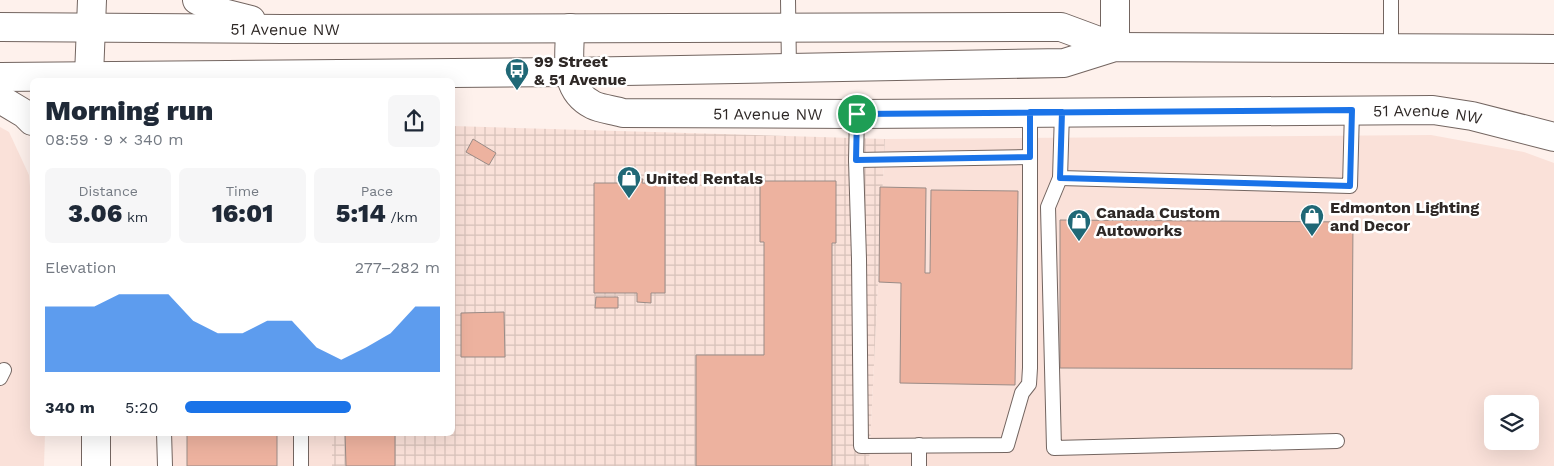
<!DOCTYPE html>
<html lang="en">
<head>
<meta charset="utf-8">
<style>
	:root { --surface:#fff; --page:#f6f6f7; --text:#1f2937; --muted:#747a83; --accent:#1a73e8 }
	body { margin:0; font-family:"Work Sans",sans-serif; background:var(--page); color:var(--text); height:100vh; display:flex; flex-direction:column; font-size:19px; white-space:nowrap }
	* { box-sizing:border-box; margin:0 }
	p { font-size:16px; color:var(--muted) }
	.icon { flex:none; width:28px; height:28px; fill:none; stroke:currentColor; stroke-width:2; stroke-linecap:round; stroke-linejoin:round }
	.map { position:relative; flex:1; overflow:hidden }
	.sheet { position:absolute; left:30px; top:78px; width:425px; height:358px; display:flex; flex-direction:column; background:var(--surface); border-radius:8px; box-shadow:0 5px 20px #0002 }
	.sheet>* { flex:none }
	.fabs { position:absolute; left:1484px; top:395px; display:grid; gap:10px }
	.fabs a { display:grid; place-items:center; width:55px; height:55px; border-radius:8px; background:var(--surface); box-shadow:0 5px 20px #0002; font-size:25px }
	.pin { position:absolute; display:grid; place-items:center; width:42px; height:42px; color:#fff; margin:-21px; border:2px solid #fff; border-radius:50%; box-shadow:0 1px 5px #0007 }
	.round { display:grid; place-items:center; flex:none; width:52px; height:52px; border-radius:8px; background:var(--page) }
	.summary { display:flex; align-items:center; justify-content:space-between; height:85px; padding:0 15px }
	h1 { font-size:28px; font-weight:800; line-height:38px }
	.stats { display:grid; grid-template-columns:repeat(3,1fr); gap:8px; height:85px; padding:5px 15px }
	.stats div { display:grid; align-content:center; border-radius:8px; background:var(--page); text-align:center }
	.stats b { font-size:25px; font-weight:800 }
	.stats small { font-size:14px; font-weight:400 }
	.stats p { font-size:14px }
	.chart { height:140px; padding:10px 15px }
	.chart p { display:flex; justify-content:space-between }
	.chart svg { width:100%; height:90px; margin-top:5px; fill:var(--accent); opacity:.7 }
	ul { padding:0 15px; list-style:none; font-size:16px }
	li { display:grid; grid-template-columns:80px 60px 1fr; align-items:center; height:38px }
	li i { height:12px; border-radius:6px; background:var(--accent) }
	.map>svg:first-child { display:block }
</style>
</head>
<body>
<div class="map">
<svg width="1554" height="466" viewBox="0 0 1554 466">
	<defs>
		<pattern id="industrial-grid" width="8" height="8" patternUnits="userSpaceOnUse" patternTransform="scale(1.25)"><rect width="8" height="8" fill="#fae1d9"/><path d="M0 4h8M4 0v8" fill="none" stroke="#d7c1ba"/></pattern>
	</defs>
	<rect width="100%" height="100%" fill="#fef1ec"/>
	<g fill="#fae1d9" fill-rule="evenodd">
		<path d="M0 127 9 132 29 175 32 208V432L45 433 44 466H0Z"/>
		<path d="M1431 135 1524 152 1554 163V466H869L885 139ZM1492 404H1530V441H1492Z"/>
		<path d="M162 433H336L337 466H161Z"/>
	</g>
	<path fill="url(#industrial-grid)" d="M453 126 885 139 869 466H332V433L452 432Z"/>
	<g fill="#edb29f" stroke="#9a8b86">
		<path d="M473 139 496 153 489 165 466 152Z"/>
		<path d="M629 179H643L642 183 665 184V293H651V303L637 302V293H594V183H629Z"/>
		<path d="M760 181H836V243H832V466H696V355H764V242H760Z"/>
		<path d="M880 187 926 188 925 273H930L931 190 1018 191 1015 385 900 383 901 283 879 282Z"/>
		<path d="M1060 220 1353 222 1352 369 1060 368Z"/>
		<path d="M596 297H618V308H595Z"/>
		<path d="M504 312 505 357H461V313Z"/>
		<rect x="187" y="432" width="90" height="34"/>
		<path d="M345 432H395V466H346Z"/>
	</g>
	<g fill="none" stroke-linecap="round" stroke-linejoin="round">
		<g stroke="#736560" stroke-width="16">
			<g id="lane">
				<path d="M788 0 789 68"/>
				<path d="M1391 0V48"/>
				<path d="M1062 112 1060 178 1350 186 1352 110"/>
				<path d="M857 114 856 160 859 259 861 446 1007 445 1022 393 1029 384 1030 368V112"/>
				<path d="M856 160 1030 157"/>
				<path d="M1060 178 1048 207 1054 448 1337 441"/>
				<path d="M0 378 4 370"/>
				<path d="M164 432 165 466"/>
				<path d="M301 466V432"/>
				<path d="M919 466V445"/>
			</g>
		</g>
		<g stroke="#736560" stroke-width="30">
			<g id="street">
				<path d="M1115 0V47"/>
				<path id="s1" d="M570 28C570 57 562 89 593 105 601 109 614 110 623 113L857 114 1433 110 1472 116 1554 137"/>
			</g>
		</g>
		<g stroke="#736560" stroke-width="30">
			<g id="secondary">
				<path d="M197 0 223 13 251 20"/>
				<path id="s2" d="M0 27 282 29 1061 27 1115 47"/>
				<path d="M0 77 569 72 1064 63 1115 47 1554 49"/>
				<path d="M87 80 89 76 92 0"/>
				<path d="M0 99 25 114 32 121"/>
				<path d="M96 432V466"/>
			</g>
		</g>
		<use href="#lane" stroke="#fff" stroke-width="14"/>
		<use href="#street" stroke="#fff" stroke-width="28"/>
		<use href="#secondary" stroke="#fff" stroke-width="28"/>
	</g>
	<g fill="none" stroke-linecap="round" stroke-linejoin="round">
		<g stroke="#fff" stroke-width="10">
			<path id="route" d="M857 114 856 160 1030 157V112H1062L1060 178 1350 186 1352 110 857 114"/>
		</g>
		<use href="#route" stroke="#1a73e8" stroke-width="6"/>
	</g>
	<defs>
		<g id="bus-pin" transform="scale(1.25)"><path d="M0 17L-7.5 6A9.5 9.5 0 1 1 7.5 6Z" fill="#206876" stroke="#fff"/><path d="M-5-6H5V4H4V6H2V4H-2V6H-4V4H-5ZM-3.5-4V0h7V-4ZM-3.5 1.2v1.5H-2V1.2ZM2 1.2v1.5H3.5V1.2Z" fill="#fff"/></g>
		<g id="shop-pin" transform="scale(1.25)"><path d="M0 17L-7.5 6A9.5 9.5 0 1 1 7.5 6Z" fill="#206876" stroke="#fff"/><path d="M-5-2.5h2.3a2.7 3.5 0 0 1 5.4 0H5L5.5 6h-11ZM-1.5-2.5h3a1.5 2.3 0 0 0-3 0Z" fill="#fff"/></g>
	</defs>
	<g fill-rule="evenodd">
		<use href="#bus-pin" x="517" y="70"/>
		<use href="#shop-pin" x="629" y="178"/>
		<use href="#shop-pin" x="1312" y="216"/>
		<use href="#shop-pin" x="1079" y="221"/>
	</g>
	<g text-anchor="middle" stroke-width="5" stroke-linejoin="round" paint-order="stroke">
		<g font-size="16" fill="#2e2826" stroke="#fff">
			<text dy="6" stroke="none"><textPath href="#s2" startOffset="285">51 Avenue NW</textPath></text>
			<text dy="6" stroke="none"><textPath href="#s1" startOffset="262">51 Avenue NW</textPath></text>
			<text dy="6" stroke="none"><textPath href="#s1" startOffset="922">51 Avenue NW</textPath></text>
		</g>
		<g font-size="16" font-weight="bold" fill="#2e2826" stroke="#fff" text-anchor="start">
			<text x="534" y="67">99 Street<tspan x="534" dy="18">&amp; 51 Avenue</tspan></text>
			<text x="646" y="184">United Rentals</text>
			<text x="1330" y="213">Edmonton Lighting<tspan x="1330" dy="18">and Decor</tspan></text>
			<text x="1096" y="218">Canada Custom<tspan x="1096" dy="18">Autoworks</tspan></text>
		</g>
	</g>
</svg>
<div class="fabs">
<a><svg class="icon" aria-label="layers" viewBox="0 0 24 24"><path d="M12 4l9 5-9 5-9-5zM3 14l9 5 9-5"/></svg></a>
</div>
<div class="pin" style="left:857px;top:114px;background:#1e9e55"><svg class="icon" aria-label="arrive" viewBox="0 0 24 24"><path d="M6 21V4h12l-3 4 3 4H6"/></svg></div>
<section class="sheet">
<div class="summary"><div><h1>Morning run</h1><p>08:59 · 9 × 340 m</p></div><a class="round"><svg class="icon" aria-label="share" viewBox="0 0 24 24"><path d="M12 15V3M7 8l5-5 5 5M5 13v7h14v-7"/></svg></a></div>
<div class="stats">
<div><p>Distance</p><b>3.06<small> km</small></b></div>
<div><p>Time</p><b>16:01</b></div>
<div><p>Pace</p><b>5:14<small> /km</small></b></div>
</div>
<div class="chart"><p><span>Elevation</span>277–282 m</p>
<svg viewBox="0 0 160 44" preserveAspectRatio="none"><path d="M0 44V12L10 12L20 12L30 6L40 6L50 6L60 19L70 25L80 25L90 19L100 19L110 32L120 38L130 32L140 25L150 12L160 12V44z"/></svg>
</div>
<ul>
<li><b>340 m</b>5:20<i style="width:65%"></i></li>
</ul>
</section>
</div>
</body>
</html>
